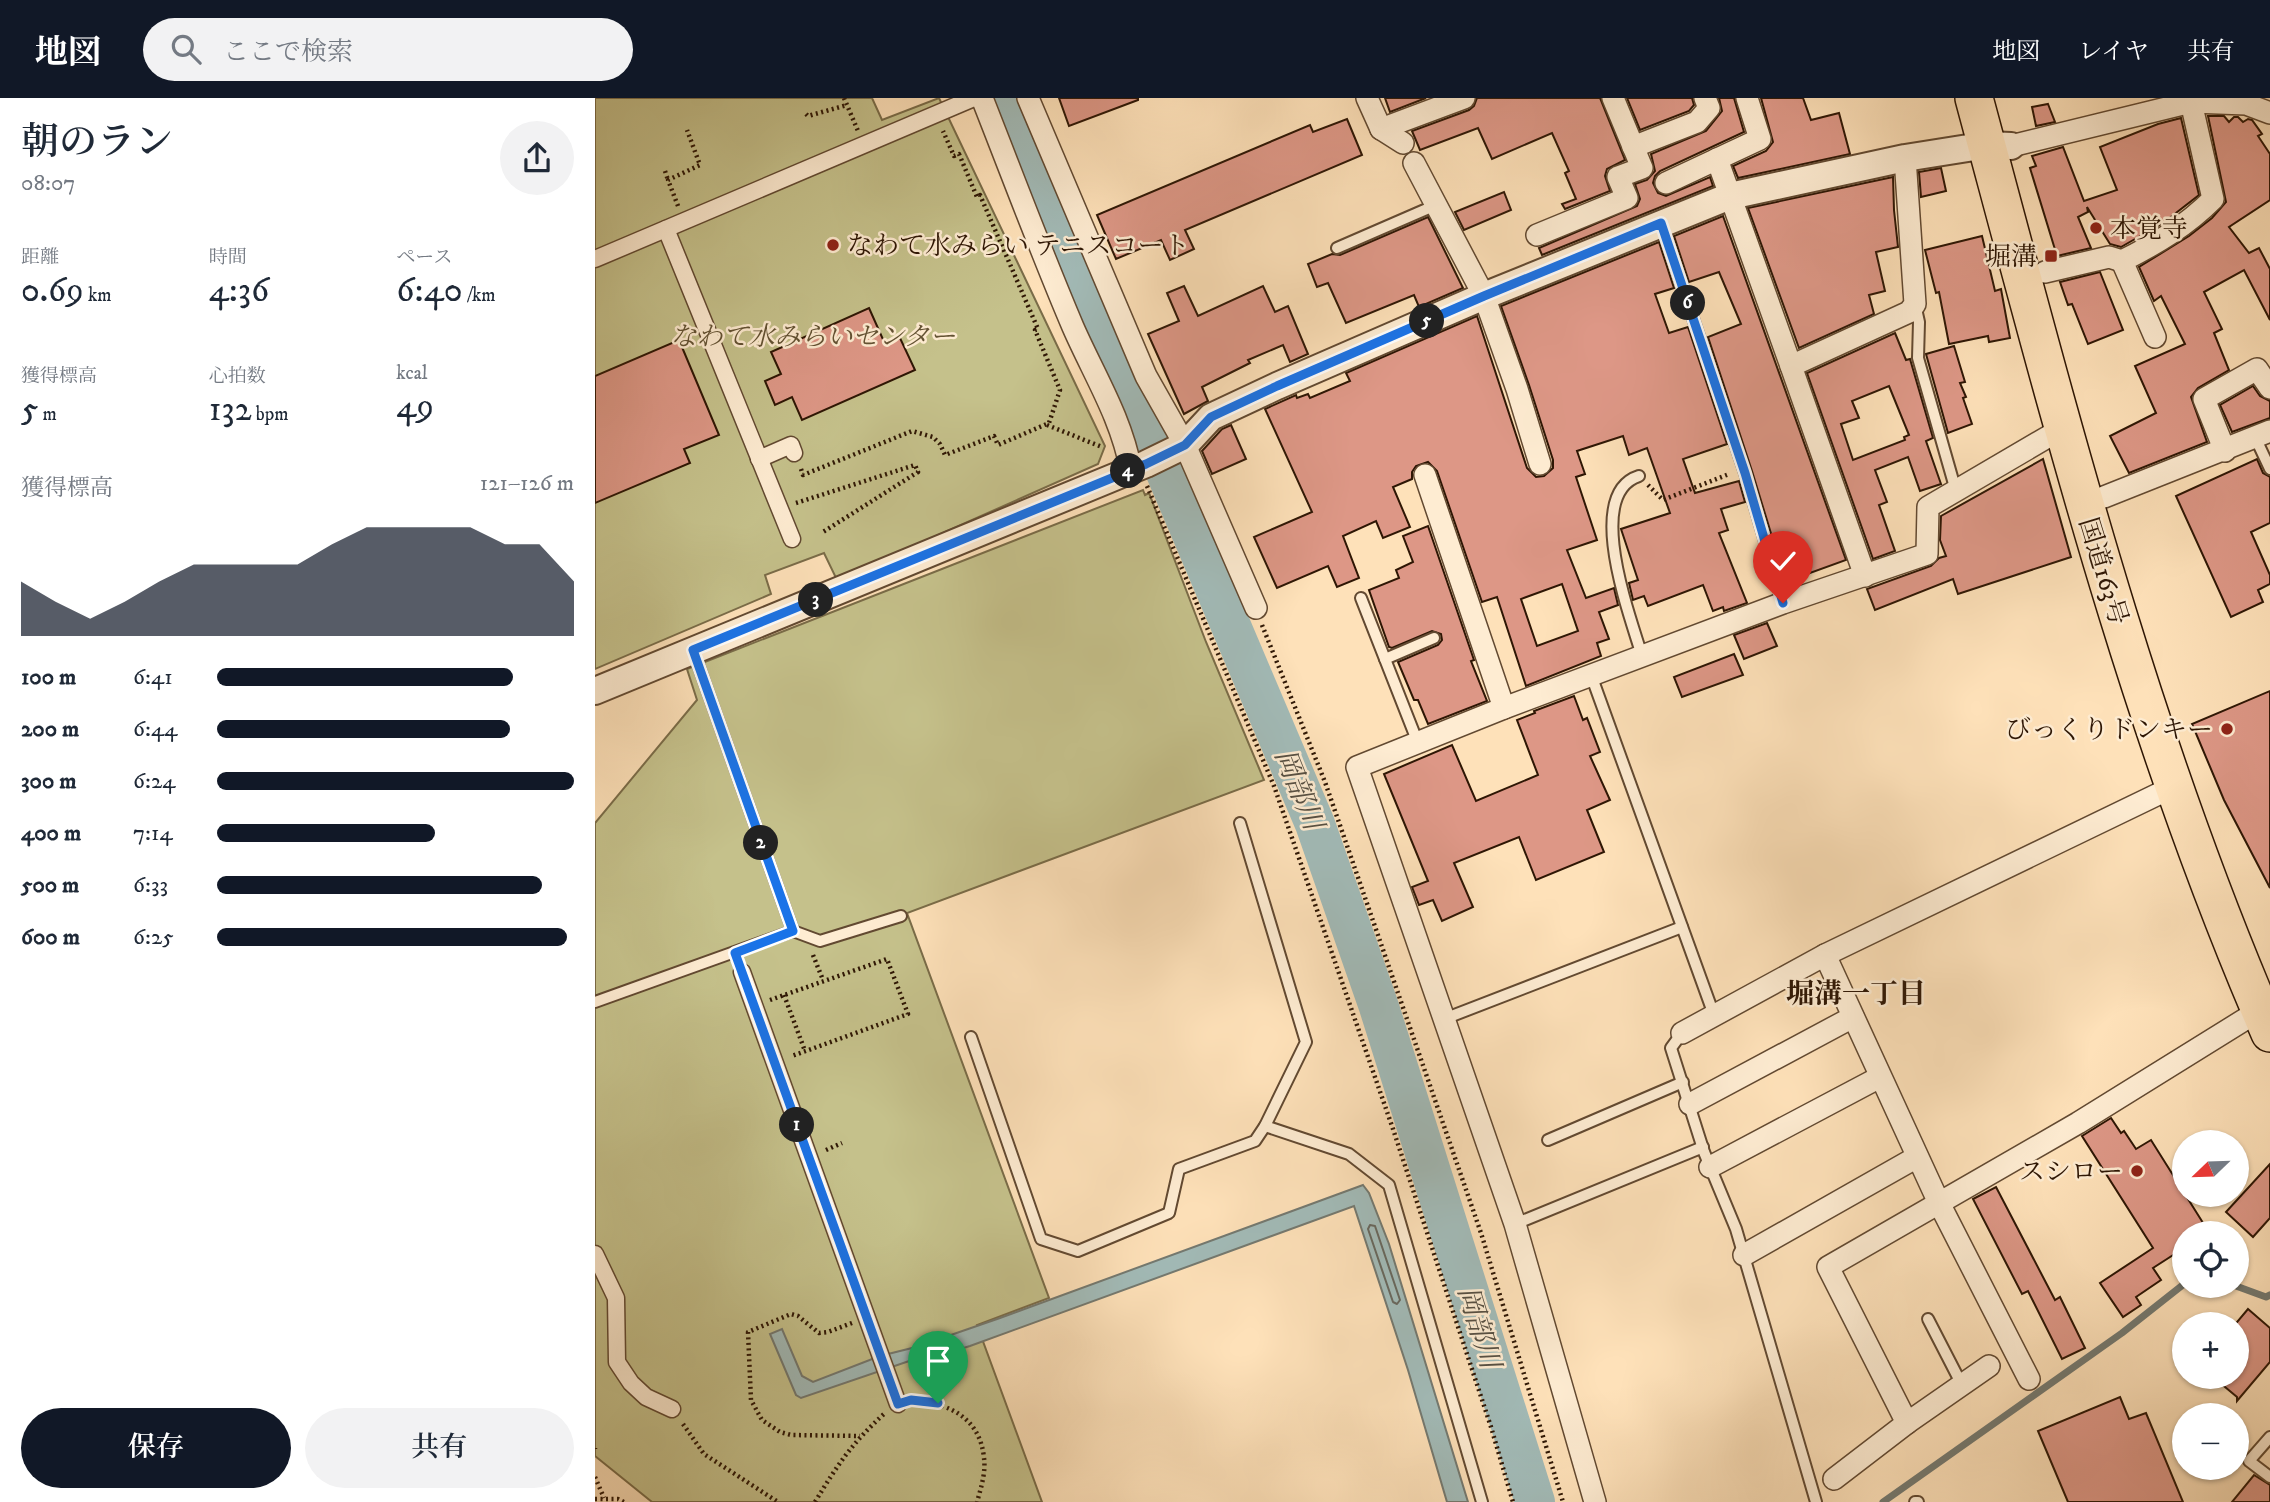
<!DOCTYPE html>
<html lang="ja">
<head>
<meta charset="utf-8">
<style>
	:root { --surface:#fff; --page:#f2f2f3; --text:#1f2937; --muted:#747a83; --accent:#111827 }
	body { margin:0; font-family:"IM FELL DW Pica","Noto Serif JP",serif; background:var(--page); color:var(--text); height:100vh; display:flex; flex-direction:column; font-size:26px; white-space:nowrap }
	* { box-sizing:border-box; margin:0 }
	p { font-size:23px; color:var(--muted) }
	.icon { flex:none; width:38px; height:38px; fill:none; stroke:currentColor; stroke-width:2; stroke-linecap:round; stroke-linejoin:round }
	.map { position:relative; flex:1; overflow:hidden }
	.details { display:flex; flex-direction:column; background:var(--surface); width:595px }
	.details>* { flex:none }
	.needle { width:46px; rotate:247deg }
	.fabs { position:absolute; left:1577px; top:1032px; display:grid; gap:14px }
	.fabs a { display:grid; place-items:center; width:77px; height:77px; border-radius:50%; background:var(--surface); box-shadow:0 2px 5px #0004; font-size:35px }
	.pin { position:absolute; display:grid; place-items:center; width:60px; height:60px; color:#fff; margin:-72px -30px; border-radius:50% 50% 50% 0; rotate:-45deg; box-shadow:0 0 7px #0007 }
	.pin .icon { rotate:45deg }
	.km { position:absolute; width:35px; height:35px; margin:-18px; border-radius:50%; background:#222; color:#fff; font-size:19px; line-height:35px; text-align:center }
	.round { display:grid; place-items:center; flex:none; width:74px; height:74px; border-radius:37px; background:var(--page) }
	.head { display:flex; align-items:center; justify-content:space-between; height:119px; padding:0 21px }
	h1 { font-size:38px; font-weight:600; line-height:52px }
	.stats { display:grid; grid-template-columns:repeat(3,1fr); gap:10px; height:119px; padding:7px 21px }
	.stats div { display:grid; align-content:center }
	.stats b { font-size:35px; font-weight:600 }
	.stats small { font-size:19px; font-weight:400 }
	.stats p { font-size:19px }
	.chart { height:196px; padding:14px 21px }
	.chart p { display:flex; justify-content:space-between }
	.chart svg { width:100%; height:126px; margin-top:7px; fill:var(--accent); opacity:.7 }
	.primary-button { display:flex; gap:14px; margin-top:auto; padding:14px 21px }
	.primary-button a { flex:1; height:80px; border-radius:42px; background:var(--accent); color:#fff; font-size:28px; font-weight:600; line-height:80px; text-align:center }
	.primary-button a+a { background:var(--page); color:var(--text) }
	ul { padding:0 21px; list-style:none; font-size:23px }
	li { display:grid; grid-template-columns:112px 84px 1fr; align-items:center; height:52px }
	li i { height:18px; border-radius:9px; background:var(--accent) }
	header { display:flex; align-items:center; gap:42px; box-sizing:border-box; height:98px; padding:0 35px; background:var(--accent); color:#fff }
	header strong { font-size:33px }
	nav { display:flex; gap:38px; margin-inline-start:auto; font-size:24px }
	.search { width:490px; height:63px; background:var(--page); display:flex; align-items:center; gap:18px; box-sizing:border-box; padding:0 24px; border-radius:38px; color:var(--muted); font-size:26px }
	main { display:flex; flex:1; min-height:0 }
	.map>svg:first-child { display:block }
</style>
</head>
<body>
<header>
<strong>地図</strong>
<div class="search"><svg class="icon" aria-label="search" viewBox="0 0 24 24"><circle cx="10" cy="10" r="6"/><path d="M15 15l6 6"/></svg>ここで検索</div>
<nav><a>地図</a><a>レイヤ</a><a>共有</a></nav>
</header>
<main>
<section class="details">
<div class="head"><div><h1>朝のラン</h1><p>08:07</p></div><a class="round"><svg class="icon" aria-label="share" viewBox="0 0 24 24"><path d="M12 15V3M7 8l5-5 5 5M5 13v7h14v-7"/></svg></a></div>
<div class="stats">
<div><p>距離</p><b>0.69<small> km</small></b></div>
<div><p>時間</p><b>4:36</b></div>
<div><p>ペース</p><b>6:40<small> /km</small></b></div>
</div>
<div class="stats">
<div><p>獲得標高</p><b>5<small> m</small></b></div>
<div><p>心拍数</p><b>132<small> bpm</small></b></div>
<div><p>kcal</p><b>49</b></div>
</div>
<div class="chart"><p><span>獲得標高</span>121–126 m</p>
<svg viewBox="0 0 160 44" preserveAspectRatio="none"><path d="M0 44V25L10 32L20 38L30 32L40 25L50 19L60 19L70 19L80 19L90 12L100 6L110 6L120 6L130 6L140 12L150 12L160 25V44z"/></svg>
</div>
<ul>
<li><b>100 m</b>6:41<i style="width:83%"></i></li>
<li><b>200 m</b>6:44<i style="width:82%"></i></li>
<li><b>300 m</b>6:24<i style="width:100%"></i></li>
<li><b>400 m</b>7:14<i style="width:61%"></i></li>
<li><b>500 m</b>6:33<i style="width:91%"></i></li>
<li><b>600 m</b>6:25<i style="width:98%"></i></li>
</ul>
<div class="primary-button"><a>保存</a><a>共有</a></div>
</section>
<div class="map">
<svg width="1675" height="1404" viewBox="0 0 1675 1404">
	<rect width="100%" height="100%" fill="#fee1b9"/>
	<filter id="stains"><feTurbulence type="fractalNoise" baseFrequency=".00286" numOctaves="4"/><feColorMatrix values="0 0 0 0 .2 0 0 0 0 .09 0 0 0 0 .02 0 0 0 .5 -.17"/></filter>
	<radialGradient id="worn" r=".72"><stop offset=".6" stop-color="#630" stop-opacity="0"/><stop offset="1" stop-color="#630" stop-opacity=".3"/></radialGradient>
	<g fill="#c5c18b" stroke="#7a6c48" stroke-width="2">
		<path d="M0 0H277L287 22 344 0 510 348 503 366 242 482 229 455 170 477 176 496 0 571Z"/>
		<path d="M548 392 550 397 554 395 611 544 669 682 312 815 454 1200 382 1227 447 1404H57L0 1358V725L102 602 92 571Z"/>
	</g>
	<path fill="#a2bbb8" stroke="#747970" stroke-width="2" d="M768 1087 774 1095 794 1146 873 1404H852L813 1272 759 1108 375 1248 342 1258 320 1261 206 1300 201 1297 175 1236 187 1231 207 1278 218 1284 285 1258 321 1249 405 1220Z"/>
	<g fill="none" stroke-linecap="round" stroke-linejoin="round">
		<path stroke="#68685e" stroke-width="2" d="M775 1127 780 1128 805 1202 802 1206 798 1204 773 1131Z"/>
		<g stroke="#747970" stroke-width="7">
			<path d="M1641 1188 1671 1199 1675 1197"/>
			<path d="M1288 1404 1527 1235 1589 1186"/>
		</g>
		<path stroke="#a2bbb8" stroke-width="40" d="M412 0 720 726 784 909 940 1404"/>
	</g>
	<g fill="#dd9786" stroke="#2e1604" stroke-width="2" fill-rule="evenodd">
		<path d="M464 0H543V2L474 28Z"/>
		<path d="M790 0H831L795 14Z"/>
		<path d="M882 0H1005L1030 62 1012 71 1010 78 1015 93 970 111 967 106 981 101 970 75 974 73 957 35 897 61 883 30 825 52 817 33 874 12 879 8Z"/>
		<path d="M1032 0H1097L1099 7 1094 13 1045 32Z"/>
		<path d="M1124 0H1139L1149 34 1065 73 1060 78 1058 85 1063 95 1071 98 1115 79 1118 88 947 157 944 150 1042 108 1045 101 1040 86 1052 82 1060 73 1056 56 1111 33 1127 13Z"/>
		<path d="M1166 0H1208L1216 22 1244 15 1255 56 1143 80 1138 68 1171 53 1178 44Z"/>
		<path d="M1453 6 1460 24 1441 28 1437 9Z"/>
		<path d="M1613 18H1629L1634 24 1639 19H1643L1648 24 1653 21 1657 22 1667 36 1663 38 1675 56V102L1634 129 1654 155 1664 150 1675 171V222L1649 172 1609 194 1627 231 1619 235 1634 272 1603 290 1596 299 1612 344 1534 375 1515 338 1561 315 1540 268 1590 246 1566 198 1559 203 1544 169 1594 138 1617 120 1631 104Z"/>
		<path d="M1586 20 1604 97 1568 125 1526 149 1515 146 1492 109 1493 114 1483 119 1496 150 1462 158 1435 70 1441 68 1437 58 1468 49 1489 103 1522 92 1505 49 1563 26Z"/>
		<path d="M752 21 767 57 590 132 599 151 575 162 566 142 521 161 502 117 715 27 718 34Z"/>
		<path d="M1346 70 1351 93 1326 99 1324 74Z"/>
		<path d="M1298 79 1299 112 1303 149 1281 154 1290 193 1274 197 1279 216 1204 250 1153 110Z"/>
		<path d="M909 94 916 112 869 132 860 114Z"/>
		<path d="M1128 118 1251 462 1193 483 1178 442 1157 373 1113 239 1146 226 1124 174 1094 184 1079 138Z"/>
		<path d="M833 119 868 190 824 209 819 197 751 225 733 185 722 189 713 166 737 156 745 157Z"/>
		<path d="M1387 138 1400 193 1406 191 1415 240 1394 244 1393 238 1354 246 1344 194 1341 195 1330 152Z"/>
		<path d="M1064 144 1079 190 1060 196 1074 235 1093 229 1132 346 1088 361 1100 395 1144 383 1150 404 1126 411 1133 432 1124 435 1152 505 1129 513 1128 509 1118 513 1108 487 1053 508 1049 498 1038 502 1034 485 1043 482 1026 431 1075 415 1052 350 1034 357 1028 338 982 353 990 376 981 379 1002 442 972 452 991 500 1019 490 1023 507 1004 514 1014 541 1002 545 1006 558 931 588 902 499 887 504 842 373 833 364 821 368 817 374V381L798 389 815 429 788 440 781 423 748 438 764 480 742 489 733 468 682 490 659 439 717 414 670 311 701 297 702 300 713 296 715 300 755 283 751 275 882 218 932 370 941 379 949 378 958 370V362L934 287 906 208ZM967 486 983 533 942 548 926 501Z"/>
		<path d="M1505 174 1528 232 1493 246 1477 206 1473 207 1465 184Z"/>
		<path d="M589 188 603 218 668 188 680 214 693 208 713 256 695 264 688 247 653 262 655 265 607 289 613 303 589 316 553 236 584 223 572 195Z"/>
		<path d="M274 210 290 246 305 240 320 272 207 322 197 299 180 307 170 283 186 276 176 254Z"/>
		<path d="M1300 235 1311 262 1315 261 1338 340 1331 343 1346 386 1325 393 1313 359 1280 372 1292 404 1284 407 1300 453 1278 461 1212 275ZM1294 288 1314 337 1309 339 1310 342 1258 362 1246 326 1264 320 1257 303Z"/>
		<path d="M84 242 124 337 89 351 95 365 0 405V278Z"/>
		<path d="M1359 248 1370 284 1365 285 1371 299 1368 300 1377 326 1353 335 1331 256Z"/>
		<path d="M1658 288 1665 298 1675 303V320L1637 334 1625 307Z"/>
		<path d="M636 327 651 361 617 376 607 353 627 331Z"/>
		<path d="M1448 361 1476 459 1363 496 1358 481 1280 512 1272 491 1336 468 1344 460 1351 458 1345 442 1346 418Z"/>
		<path d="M1662 361 1668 375 1675 379V425L1656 434 1675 477V486L1663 492 1668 504 1636 519 1581 398Z"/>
		<path d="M833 428 879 562 876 563 892 603 833 626 823 602H819L803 564 843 547 847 542 846 536 837 533 797 550 794 549 774 492 804 480 801 472 818 464 808 438Z"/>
		<path d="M1172 525 1182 548 1149 561 1139 537Z"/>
		<path d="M1139 556 1148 577 1087 599 1079 579Z"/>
		<path d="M1675 593V790L1629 702 1597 626Z"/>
		<path d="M979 598 988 622 992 620 1005 654 995 658 1015 702 992 712 1009 754 941 782 924 739 859 765 878 809 847 823 838 802 824 807 817 789 833 783 789 676 857 647 881 703 943 677 922 622 940 615 939 613Z"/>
		<path d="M1516 1020 1526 1035 1529 1033 1541 1051 1556 1042 1615 1136H1589V1150L1558 1170 1566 1182 1541 1199 1546 1207 1528 1219 1505 1185 1558 1150 1487 1038Z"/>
		<path d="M1675 1066V1120L1658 1139 1631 1114Z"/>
		<path d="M1401 1089 1460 1202 1465 1199 1490 1250 1467 1261 1433 1193 1427 1196 1378 1101Z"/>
		<path d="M1653 1211 1675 1230V1264L1642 1303V1299L1618 1279H1642V1224Z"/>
		<path d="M1525 1299 1534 1321 1551 1315 1588 1404H1473L1443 1333Z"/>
		<path d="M1659 1377 1675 1387V1404H1637Z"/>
	</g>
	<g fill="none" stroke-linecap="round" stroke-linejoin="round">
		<g stroke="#624931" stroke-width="14">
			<g id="service">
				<path d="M1066 125 1150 375 1188 505"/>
				<path d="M742 150 841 107"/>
				<path d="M1320 206 1324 224 1323 260 1361 393"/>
				<path d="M1660 339 1675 371"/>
				<path d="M1044 378C988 396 1036 520 1047 558"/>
				<path d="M766 500 823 645"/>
				<path d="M790 561 839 540"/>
				<path d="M996 577 1119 917"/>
				<path d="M198 833 225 843 306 818"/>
				<path d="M0 904 198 833 98 552"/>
				<path d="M849 921 1087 829"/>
				<path d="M1087 935 1076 950 1109 1054 1141 1131 1221 1404"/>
				<path d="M376 939 446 1141 483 1153 574 1115 584 1071 660 1043 670 1028 711 944 645 725"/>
				<path d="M670 1028 754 1056 794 1087 887 1404"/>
				<path d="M953 1042 1088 984"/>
				<path d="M920 1126 1108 1049"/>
				<path d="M1333 1221 1367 1287"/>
				<path d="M1675 1339 1654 1363 1675 1379"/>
				<path d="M1320 1404H1323"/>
			</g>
		</g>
		<g stroke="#624931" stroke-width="19">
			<g id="pedestrian">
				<path d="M71 131 197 441"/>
				<path d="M0 161 379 0"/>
				<path d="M164 361 196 347 199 355"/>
				<path d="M147 874 303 1306"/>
				<path d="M0 1156 21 1200 22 1264 36 1285 51 1299 77 1311"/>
			</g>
		</g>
		<g stroke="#624931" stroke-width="24">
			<g id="minor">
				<path d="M387 0C417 76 446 154 478 229 499 277 526 319 536 372"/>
				<path d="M433 0 551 278 590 347 661 510"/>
				<path d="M772 0 786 31 808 45"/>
				<path d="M786 31 869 0"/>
				<path d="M1416 48 1596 4 1651 6 1675 15"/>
				<path d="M1038 49 1102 24 1114 10 1110 0"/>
				<path d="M1122 61 1196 268"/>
				<path d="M819 65 889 198 922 291 945 366"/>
				<path d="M1071 85 1165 41 1152 0"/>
				<path d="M942 137 1032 100 1023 79 1047 70 1018 0"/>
				<path d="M1450 174 1514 159 1527 163"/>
				<path d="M1560 239 1527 163C1561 146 1591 128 1618 101L1596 4"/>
				<path d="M1630 353 1609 301 1662 271 1675 290"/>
				<path d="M830 377 909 610"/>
				<path d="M1509 399 1675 333"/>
				<path d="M1270 478 1196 268 1314 214 1320 206 1310 60"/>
				<path d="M1230 857 1344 1105 1434 1281"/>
				<path d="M1087 935 1230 857 1580 688"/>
				<path d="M1095 1006 1258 919"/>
				<path d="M1115 1069 1285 979"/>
				<path d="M1149 1157 1322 1059"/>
				<path d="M1312 1325 1233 1169 1483 1025 1665 912"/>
				<path d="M1239 1381 1312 1325 1394 1268"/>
				<path d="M1000 1404 920 1126 762 669 909 610 1188 505 1332 456 1333 409 1468 330"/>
			</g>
		</g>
		<g stroke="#624931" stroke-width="30">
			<path id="tertiary" d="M0 593 551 366 590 347 616 319 682 288 889 198 1135 98 1310 60 1392 47 1416 48"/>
		</g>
		<g stroke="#2e1604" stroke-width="40">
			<path id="trunk" d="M1379 0C1464 316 1544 634 1675 935"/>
		</g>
		<g stroke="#2e1604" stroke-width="4.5" stroke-dasharray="2 3.5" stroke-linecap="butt">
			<path d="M249 0 263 33"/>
			<path d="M211 16 213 18 252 7"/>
			<path d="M70 73 73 82"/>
			<path d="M83 108 73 82 105 67 92 32"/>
			<path d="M452 327 507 349"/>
			<path d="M206 371 208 377 317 333 338 339 345 346 350 357 399 338 403 347 454 325 465 292 440 232 443 231 385 97 382 99 364 56 359 58 348 33"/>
			<path d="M1053 387 1068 402 1134 376"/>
			<path d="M552 388 679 688 798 1031 896 1329 918 1404"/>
			<path d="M201 405 320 367 323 374 228 434"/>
			<path d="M667 527 730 684 886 1135 968 1404"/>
			<path d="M218 857 228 882"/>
			<path d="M189 897 210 953"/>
			<path d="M175 902 292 861 313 916 197 958"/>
			<path d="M231 1052 247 1045"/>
			<path d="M257 1225 233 1234 224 1235 203 1218 196 1216 153 1234 156 1302 167 1322 185 1334 196 1337 265 1338"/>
			<path d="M320 1302C355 1306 385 1320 389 1360 391 1374 386 1390 382 1404"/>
			<path d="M88 1326 109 1356 183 1404"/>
			<path d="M0 1350V1351"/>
			<path d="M0 1379 9 1400"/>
			<path d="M0 1401H23L29 1404"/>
			<path d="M220 1404C243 1366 257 1345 290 1315"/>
		</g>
		<use href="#service" stroke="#feecd2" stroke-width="10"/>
		<use href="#pedestrian" stroke="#feecd2" stroke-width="16"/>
		<use href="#minor" stroke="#feecd2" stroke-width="21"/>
		<use href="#tertiary" stroke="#feecd2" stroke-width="26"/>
		<use href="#trunk" stroke="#fee1b9" stroke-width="37"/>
	</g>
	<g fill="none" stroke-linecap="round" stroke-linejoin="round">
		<g stroke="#fff" stroke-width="14">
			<path id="route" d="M343 1305 316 1302 303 1306 140 855 198 833 98 552 551 366 590 347 616 319 682 288 889 198 1066 125 1150 375 1188 505"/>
		</g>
		<use href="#route" stroke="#1a73e8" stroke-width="9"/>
	</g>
	<g fill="#8f2418" stroke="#feecd2" stroke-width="2.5">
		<circle cx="1501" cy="130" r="7"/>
		<circle cx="238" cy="147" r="7"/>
		<rect x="1449" y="151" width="14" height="14" rx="3.5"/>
		<circle cx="1632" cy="631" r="7"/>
		<circle cx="1542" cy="1073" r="7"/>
	</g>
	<g text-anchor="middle" stroke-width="5" stroke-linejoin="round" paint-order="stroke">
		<g font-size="26" fill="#2e1604" stroke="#feecd2" text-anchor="end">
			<text x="1515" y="139" text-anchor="start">本覚寺</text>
			<text x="252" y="156" text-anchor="start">なわて水みらい テニスコート</text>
			<text x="1442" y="167">堀溝</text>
			<text x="1618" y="640">びっくりドンキー</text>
			<text x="1528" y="1082">スシロー</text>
		</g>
		<g font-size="26" font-style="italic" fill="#635233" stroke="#feecd2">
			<text x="218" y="247">なわて水みらいセンター</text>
		</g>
		<g font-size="26" fill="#2e1604" stroke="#feecd2">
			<text transform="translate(1509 473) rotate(73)" y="9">国道163号</text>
		</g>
		<g font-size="28" font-style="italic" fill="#575043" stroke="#feecd2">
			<text transform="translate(705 691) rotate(68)" y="10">岡部川</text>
			<text transform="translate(885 1229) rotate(73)" y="10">岡部川</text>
		</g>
		<g font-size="28" font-weight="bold" fill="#2e1604" stroke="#feecd2">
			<text x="1261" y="905">堀溝一丁目</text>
		</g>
	</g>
	<rect width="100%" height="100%" filter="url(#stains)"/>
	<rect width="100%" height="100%" fill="url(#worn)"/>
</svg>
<div class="fabs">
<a><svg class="needle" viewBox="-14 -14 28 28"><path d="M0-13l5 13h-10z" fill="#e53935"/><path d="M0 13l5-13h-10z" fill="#747a83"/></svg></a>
<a><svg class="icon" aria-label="locate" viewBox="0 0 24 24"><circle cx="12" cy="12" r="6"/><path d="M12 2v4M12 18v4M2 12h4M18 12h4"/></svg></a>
<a>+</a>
<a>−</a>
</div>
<div class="pin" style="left:343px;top:1305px;background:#1e9e55"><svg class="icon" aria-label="arrive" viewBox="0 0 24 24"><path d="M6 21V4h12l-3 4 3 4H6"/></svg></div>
<div class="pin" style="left:1188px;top:505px;background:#d93025"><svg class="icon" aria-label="check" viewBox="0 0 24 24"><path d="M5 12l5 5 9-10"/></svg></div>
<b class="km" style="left:202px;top:1027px">1</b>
<b class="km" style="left:166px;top:745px">2</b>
<b class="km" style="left:221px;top:502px">3</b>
<b class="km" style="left:533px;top:373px">4</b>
<b class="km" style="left:832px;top:223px">5</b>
<b class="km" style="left:1093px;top:205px">6</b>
</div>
</main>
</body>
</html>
